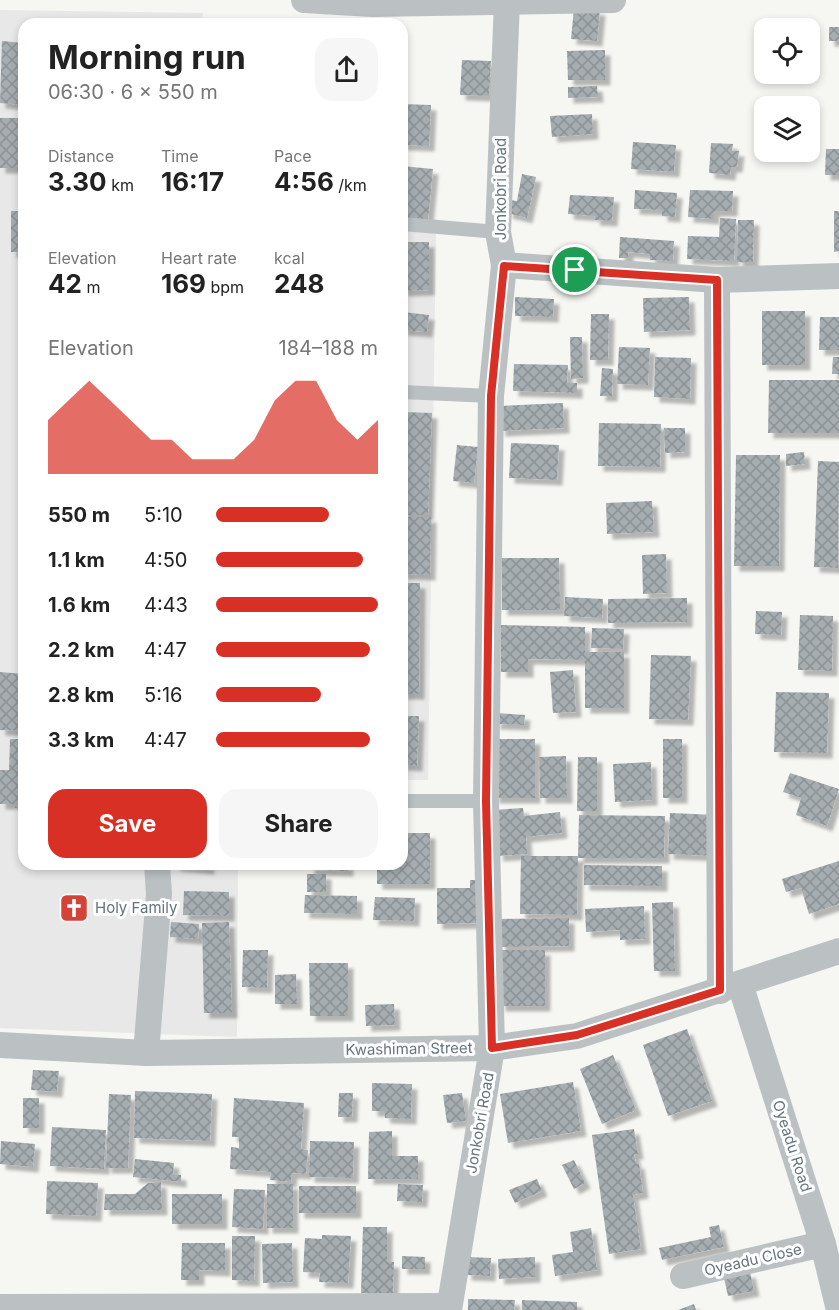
<!DOCTYPE html>
<html lang="en">
<head>
<meta charset="utf-8">
<style>
	:root { --surface:#fff; --page:#f6f6f6; --text:#222; --muted:#767676; --accent:#d93025 }
	body { margin:0; font-family:Inter,sans-serif; background:var(--page); color:var(--text); height:100vh; display:flex; flex-direction:column; font-size:22px; white-space:nowrap }
	* { box-sizing:border-box; margin:0 }
	p { font-size:20px; color:var(--muted) }
	.icon { flex:none; width:33px; height:33px; fill:none; stroke:currentColor; stroke-width:2; stroke-linecap:round; stroke-linejoin:round }
	.map { position:relative; flex:1; overflow:hidden }
	.drawer { position:absolute; left:18px; top:18px; width:390px; height:852px; display:flex; flex-direction:column; background:var(--surface); border-radius:18px; box-shadow:0 3px 9px #0003 }
	.drawer>* { flex:none }
	.fabs { position:absolute; left:754px; top:18px; display:grid; gap:12px }
	.fabs a { display:grid; place-items:center; width:66px; height:66px; border-radius:12px; background:var(--surface); box-shadow:0 3px 9px #0003; font-size:30px }
	.pin { position:absolute; display:grid; place-items:center; width:51px; height:51px; color:#fff; margin:-26px; border:3px solid #fff; border-radius:50%; box-shadow:0 2px 6px #0007 }
	.round { display:grid; place-items:center; flex:none; width:63px; height:63px; border-radius:18px; background:var(--page) }
	.summary { display:flex; align-items:center; justify-content:space-between; height:102px; padding:0 30px }
	h1 { font-size:33px; font-weight:700; line-height:45px }
	.metrics { display:grid; grid-template-columns:repeat(3,1fr); gap:9px; height:102px; padding:6px 30px }
	.metrics div { display:grid; align-content:center }
	.metrics b { font-size:26px; font-weight:700 }
	.metrics small { font-size:16px; font-weight:400 }
	.metrics p { font-size:16px }
	.chart { height:168px; padding:12px 30px }
	.chart p { display:flex; justify-content:space-between }
	.chart svg { width:100%; height:108px; margin-top:6px; fill:var(--accent); opacity:.7 }
	.cta { display:flex; gap:12px; margin-top:auto; padding:12px 30px }
	.cta a { flex:1; height:69px; border-radius:18px; background:var(--accent); color:#fff; font-size:24px; font-weight:700; line-height:69px; text-align:center }
	.cta a+a { background:var(--page); color:var(--text) }
	ul { padding:0 30px; list-style:none; font-size:20px }
	li { display:grid; grid-template-columns:96px 72px 1fr; align-items:center; height:45px }
	li i { height:15px; border-radius:8px; background:var(--accent) }
	.map>svg:first-child { display:block }
</style>
</head>
<body>
<div class="map">
<svg width="839" height="1310" viewBox="0 0 839 1310">
	<defs>
		<pattern id="building-cross-hatch" width="8" height="8" patternUnits="userSpaceOnUse" patternTransform="scale(1.5)"><rect width="8" height="8" fill="#a6aeb2"/><path d="M0 0l8 8M0 8l8-8" fill="none" stroke="#8b9296"/></pattern>
		<filter id="shadow"><feDropShadow dx="5.5" dy="5.5" stdDeviation="1.5" flood-color="#0004"/></filter>
	</defs>
	<rect width="100%" height="100%" fill="#f6f6f3"/>
	<g fill="#e7e8e7">
		<path d="M0 10 203 13 202 24H24V864H238L237 1037 0 1028Z"/>
		<path d="M402 227 436 228 428 780H402Z"/>
	</g>
	<g fill="url(#building-cross-hatch)" filter="url(#shadow)">
		<path d="M574 8 600 10 597 41 571 39Z"/>
		<rect x="829" y="27" width="10" height="14"/>
		<path d="M2 41 24 43V105L0 103Z"/>
		<path d="M605 50V80H568L567 51Z"/>
		<path d="M462 60 491 61 489 96 460 95Z"/>
		<path d="M597 86 598 97 568 98V87Z"/>
		<path d="M402 104 431 105 429 146 402 145Z"/>
		<path d="M592 114 593 134 552 137 550 116Z"/>
		<path d="M0 118H20L19 168H0Z"/>
		<path d="M633 142 676 145 674 172 631 169Z"/>
		<path d="M711 143 733 144 732 151H739L737 167H731L730 175 709 173Z"/>
		<path d="M826 149H839V175H825Z"/>
		<path d="M402 166 433 169 428 220 402 218Z"/>
		<path d="M522 174 536 177 527 218 507 213 510 200 517 201Z"/>
		<path d="M635 190 677 193 675 217 662 216V210L634 209Z"/>
		<path d="M690 190 733 191 732 211H714V219L688 217Z"/>
		<path d="M570 195 614 197 612 221 594 220 595 216 568 214Z"/>
		<rect x="11" y="211" width="13" height="41"/>
		<path d="M834 211H839V251L834 252Z"/>
		<path d="M720 218 736 219 734 261 687 259 688 236 719 237Z"/>
		<path d="M738 220H754L753 263 737 262Z"/>
		<path d="M620 237 674 241 673 261 650 260V254L628 252V258H619Z"/>
		<path d="M402 242H429V290L402 291Z"/>
		<path d="M515 297 554 299 553 317 515 316Z"/>
		<path d="M689 297 690 330 644 332 643 298Z"/>
		<rect x="762" y="311" width="43" height="54"/>
		<path d="M403 312 429 315 427 332 402 330Z"/>
		<path d="M591 314H609L608 360H590Z"/>
		<path d="M820 317H839V350H819Z"/>
		<path d="M570 337H582L583 378 571 379Z"/>
		<path d="M619 347 650 348 648 385 617 384Z"/>
		<path d="M655 357 691 358 690 399 654 397Z"/>
		<path d="M833 357H839V374H832Z"/>
		<path d="M514 364 568 365 567 383H577V393L513 391Z"/>
		<path d="M602 368 613 369 612 396H600Z"/>
		<path d="M769 380H839V433H768Z"/>
		<path d="M563 403 564 428 500 431 499 406Z"/>
		<path d="M402 412 432 413 428 515H402Z"/>
		<path d="M599 423 661 424 660 467 598 466Z"/>
		<path d="M664 428H685V452L665 453Z"/>
		<path d="M511 443 559 445 557 480 509 478Z"/>
		<path d="M457 445 478 447 474 483 453 481Z"/>
		<path d="M804 452 805 464 786 466V454Z"/>
		<path d="M736 455H780L779 566H734Z"/>
		<path d="M818 461 839 462 838 568 814 567Z"/>
		<path d="M652 501 654 532 607 534 606 503Z"/>
		<path d="M402 517H431L430 575 402 574Z"/>
		<path d="M666 554 667 593 643 594 642 555Z"/>
		<path d="M502 558H559L560 610H502Z"/>
		<path d="M402 583H420L419 694H402Z"/>
		<path d="M565 597 603 599 602 618 564 616Z"/>
		<path d="M687 598V622L608 623V599Z"/>
		<path d="M756 611 782 612 781 635 755 634Z"/>
		<path d="M800 615 833 616 832 671 798 670Z"/>
		<path d="M501 625 585 627V652H624V708H585V660L528 659V672H501Z"/>
		<path d="M592 628 624 629 623 649 591 648Z"/>
		<path d="M651 655 691 656 688 720 649 719Z"/>
		<path d="M573 670 576 712 553 713 550 672Z"/>
		<path d="M0 672 24 674V731L0 730Z"/>
		<path d="M776 692 829 693 827 753 774 752Z"/>
		<path d="M496 713 525 715 524 725 495 724Z"/>
		<path d="M402 716H419L417 766 402 765Z"/>
		<path d="M10 739H24V809L15 808V804H0V770H9Z"/>
		<rect x="494" y="739" width="41" height="59"/>
		<rect x="663" y="739" width="19" height="59"/>
		<path d="M566 756 567 798H540L539 757Z"/>
		<path d="M578 757H597V811H577Z"/>
		<path d="M651 762 652 800 615 802 613 764Z"/>
		<path d="M790 773 839 789 827 826 796 815 801 798 783 792Z"/>
		<path d="M523 808 524 816 560 812 562 833 526 837 527 854 498 856 494 810Z"/>
		<path d="M670 813 716 815 715 856 668 854Z"/>
		<path d="M579 815 665 816 664 858H578Z"/>
		<path d="M402 833H430V884H377V864H402Z"/>
		<path d="M521 856H578L577 915 520 914Z"/>
		<path d="M839 861V904L809 914 801 888 786 892 782 879Z"/>
		<path d="M175 864H209V869L175 866Z"/>
		<path d="M309 864H348V871L309 870Z"/>
		<path d="M584 865 662 866V886L584 885Z"/>
		<rect x="307" y="874" width="19" height="18"/>
		<path d="M470 880H485L479 923 437 924V888H470Z"/>
		<path d="M184 891 229 892V916L183 915Z"/>
		<path d="M305 895 357 896V914L304 913Z"/>
		<path d="M375 897 415 898 414 921 373 920Z"/>
		<path d="M673 902 675 971H654L652 903Z"/>
		<path d="M644 906 645 939 620 940V930L586 932 585 909Z"/>
		<path d="M569 918V946L500 947V919Z"/>
		<path d="M171 922 199 924 198 939 170 937Z"/>
		<path d="M229 922 232 1013H204L202 923Z"/>
		<path d="M243 950H268L267 988 242 987Z"/>
		<rect x="500" y="950" width="45" height="56"/>
		<path d="M309 963H348V1016H310Z"/>
		<path d="M296 974 297 1004H275V975Z"/>
		<path d="M394 1004 395 1025 366 1026 365 1005Z"/>
		<path d="M687 1029 712 1101 668 1116 643 1045Z"/>
		<path d="M613 1055 636 1110 602 1124 580 1069Z"/>
		<path d="M33 1070 59 1071 57 1092 31 1090Z"/>
		<path d="M573 1082 581 1131 508 1143 500 1094Z"/>
		<path d="M372 1083 412 1084 411 1119 385 1118 384 1111H372Z"/>
		<path d="M135 1091 212 1094 210 1141 134 1138Z"/>
		<path d="M339 1093H353L352 1117H338Z"/>
		<path d="M462 1093 466 1121 447 1123 443 1095Z"/>
		<path d="M109 1094 131 1095 128 1168H106Z"/>
		<rect x="23" y="1098" width="16" height="30"/>
		<path d="M234 1098 304 1103 301 1149 308 1150 306 1174 292 1173 291 1182 270 1180 271 1172 230 1169 231 1147 239 1148V1137H232Z"/>
		<path d="M52 1127 106 1130 104 1169 50 1166Z"/>
		<path d="M634 1129 638 1154H634L636 1164 639 1163 643 1193 633 1195 641 1249 609 1254 592 1135Z"/>
		<path d="M392 1131V1156H418V1179H368L369 1132Z"/>
		<path d="M1 1141 35 1144 33 1167 0 1164Z"/>
		<path d="M310 1141 354 1142 353 1178 309 1177Z"/>
		<path d="M135 1159 174 1163 173 1174 181 1175V1182L133 1177Z"/>
		<path d="M574 1160 585 1183 574 1189 562 1165Z"/>
		<path d="M537 1179 542 1191 515 1203 509 1190Z"/>
		<path d="M47 1181 98 1183 96 1216 46 1214Z"/>
		<path d="M161 1182 162 1210H104L105 1194H135L148 1183Z"/>
		<rect x="267" y="1184" width="26" height="44"/>
		<path d="M398 1184 423 1185 422 1202 397 1201Z"/>
		<rect x="299" y="1186" width="57" height="27"/>
		<path d="M234 1189 265 1190 263 1229 232 1227Z"/>
		<rect x="172" y="1194" width="50" height="30"/>
		<path d="M719 1225 724 1247 662 1260 659 1248 711 1237 709 1227Z"/>
		<path d="M363 1227H387V1262H394L393 1293H361Z"/>
		<path d="M591 1228 597 1270 555 1276 552 1255 573 1252 570 1232Z"/>
		<path d="M322 1235 351 1236 348 1283 319 1282 320 1273 303 1272 305 1238 322 1239Z"/>
		<path d="M232 1236H255L254 1281 232 1280Z"/>
		<path d="M182 1243H225V1271L199 1270V1280H181Z"/>
		<path d="M292 1243 293 1282 263 1283 262 1244Z"/>
		<path d="M402 1256 425 1257V1269H402Z"/>
		<path d="M467 1257 491 1258 490 1276 466 1275Z"/>
		<path d="M535 1257V1277L499 1279 498 1259Z"/>
		<path d="M750 1272 754 1291 728 1296 724 1278Z"/>
		<path d="M468 1299 515 1300 514 1310H468Z"/>
		<path d="M522 1300 577 1302V1310H522Z"/>
		<path d="M694 1304 696 1310H678Z"/>
	</g>
	<g fill="none" stroke-linecap="round" stroke-linejoin="round">
		<g stroke="#bbc1c3" stroke-width="14">
			<path d="M402 224 498 232"/>
			<path d="M402 392 491 396"/>
			<path d="M402 801H486"/>
		</g>
		<g stroke="#bbc1c3" stroke-width="26">
			<path d="M304 0 372 4 613 0"/>
			<path d="M504 265 717 280 839 276"/>
			<path d="M717 280 720 991"/>
			<path d="M740 984 823 1244 839 1310"/>
			<path d="M0 1045 146 1053 492 1048 577 1036 839 951"/>
			<path d="M146 1053 159 894 157 864"/>
			<path d="M683 1276 823 1244"/>
			<path d="M0 1307 449 1306"/>
			<path d="M449 1310 492 1048 486 801 491 396 504 265 498 232 507 0"/>
		</g>
	</g>
	<g fill="none" stroke-linecap="round" stroke-linejoin="round">
		<g stroke="#fff" stroke-width="12">
			<path id="route" d="M504 266 717 280 720 990 577 1035 492 1048 486 801 491 396Z"/>
		</g>
		<use href="#route" stroke="#d93025" stroke-width="8"/>
	</g>
	<defs>
		<g id="church-square" transform="scale(1.5)"><rect x="-9" y="-9" width="18" height="18" rx="4" fill="#d34337" stroke="#fff"/><path d="M-1.2-6h2.4v3.5h3.3v2.4h-3.3V6h-2.4V-.1h-3.3v-2.4h3.3Z" fill="#fff"/></g>
	</defs>
	<g fill-rule="evenodd">
		<use href="#church-square" x="74" y="908"/>
	</g>
	<g text-anchor="middle" stroke-width="6" stroke-linejoin="round" paint-order="stroke">
		<g font-size="15" fill="#64757b" stroke="#fff">
			<text transform="translate(501 189) rotate(-90)" y="5">Jonkobri Road</text>
			<text transform="translate(409 1049) rotate(-1)" y="5">Kwashiman Street</text>
			<text transform="translate(480 1123) rotate(-80)" y="5">Jonkobri Road</text>
			<text transform="translate(792 1146) rotate(72)" y="5">Oyeadu Road</text>
			<text transform="translate(753 1260) rotate(-13)" y="5">Oyeadu Close</text>
		</g>
		<g font-size="15" fill="#64757b" stroke="#fff" text-anchor="start">
			<text x="95" y="913">Holy Family</text>
		</g>
	</g>
</svg>
<div class="fabs">
<a><svg class="icon" aria-label="locate" viewBox="0 0 24 24"><circle cx="12" cy="12" r="6"/><path d="M12 2v4M12 18v4M2 12h4M18 12h4"/></svg></a>
<a><svg class="icon" aria-label="layers" viewBox="0 0 24 24"><path d="M12 4l9 5-9 5-9-5zM3 14l9 5 9-5"/></svg></a>
</div>
<div class="pin" style="left:575px;top:270px;background:#1e9e55"><svg class="icon" aria-label="arrive" viewBox="0 0 24 24"><path d="M6 21V4h12l-3 4 3 4H6"/></svg></div>
<section class="drawer">
<div class="summary"><div><h1>Morning run</h1><p>06:30 · 6 × 550 m</p></div><a class="round"><svg class="icon" aria-label="share" viewBox="0 0 24 24"><path d="M12 15V3M7 8l5-5 5 5M5 13v7h14v-7"/></svg></a></div>
<div class="metrics">
<div><p>Distance</p><b>3.30<small> km</small></b></div>
<div><p>Time</p><b>16:17</b></div>
<div><p>Pace</p><b>4:56<small> /km</small></b></div>
</div>
<div class="metrics">
<div><p>Elevation</p><b>42<small> m</small></b></div>
<div><p>Heart rate</p><b>169<small> bpm</small></b></div>
<div><p>kcal</p><b>248</b></div>
</div>
<div class="chart"><p><span>Elevation</span>184–188 m</p>
<svg viewBox="0 0 160 44" preserveAspectRatio="none"><path d="M0 44V22L10 14L20 6L30 14L40 22L50 30L60 30L70 38L80 38L90 38L100 30L110 14L120 6L130 6L140 22L150 30L160 22V44z"/></svg>
</div>
<ul>
<li><b>550 m</b>5:10<i style="width:70%"></i></li>
<li><b>1.1 km</b>4:50<i style="width:91%"></i></li>
<li><b>1.6 km</b>4:43<i style="width:100%"></i></li>
<li><b>2.2 km</b>4:47<i style="width:95%"></i></li>
<li><b>2.8 km</b>5:16<i style="width:65%"></i></li>
<li><b>3.3 km</b>4:47<i style="width:95%"></i></li>
</ul>
<div class="cta"><a>Save</a><a>Share</a></div>
</section>
</div>
</body>
</html>
